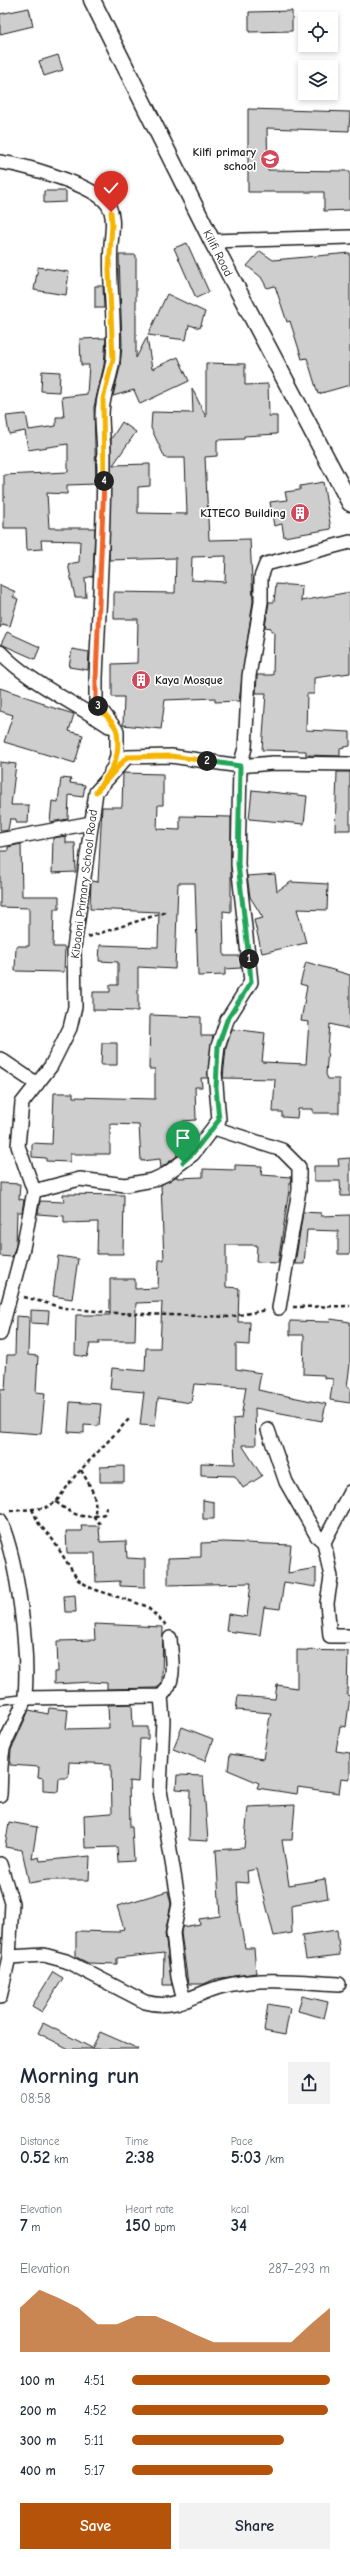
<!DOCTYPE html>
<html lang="en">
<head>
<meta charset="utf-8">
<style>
	:root { --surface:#fff; --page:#f2f2f3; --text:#1f2937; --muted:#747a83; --accent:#b45309 }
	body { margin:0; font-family:"Comic Neue",sans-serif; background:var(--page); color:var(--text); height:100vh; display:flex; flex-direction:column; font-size:15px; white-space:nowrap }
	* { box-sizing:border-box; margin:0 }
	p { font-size:13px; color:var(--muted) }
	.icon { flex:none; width:22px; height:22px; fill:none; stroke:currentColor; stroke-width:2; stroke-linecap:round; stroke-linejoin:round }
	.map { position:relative; height:2049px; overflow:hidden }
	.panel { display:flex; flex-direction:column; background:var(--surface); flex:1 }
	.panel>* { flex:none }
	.tools { position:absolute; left:298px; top:12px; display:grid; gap:8px }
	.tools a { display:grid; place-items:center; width:40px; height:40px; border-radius:0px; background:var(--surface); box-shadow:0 2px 6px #0003; font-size:20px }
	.pin { position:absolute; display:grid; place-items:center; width:34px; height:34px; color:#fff; margin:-41px -17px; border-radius:50% 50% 50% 0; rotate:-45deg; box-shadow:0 0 4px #0007 }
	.pin .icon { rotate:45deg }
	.km { position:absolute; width:20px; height:20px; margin:-10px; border-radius:50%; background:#222; color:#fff; font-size:11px; line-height:20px; text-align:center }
	.round { display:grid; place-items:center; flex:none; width:42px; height:42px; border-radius:0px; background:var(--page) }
	.summary { display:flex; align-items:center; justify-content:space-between; height:68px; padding:0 20px }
	h1 { font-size:22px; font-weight:700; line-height:30px }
	.figures { display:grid; grid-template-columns:repeat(3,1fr); gap:6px; height:68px; padding:4px 20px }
	.figures div { display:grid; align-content:center }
	.figures b { font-size:17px; font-weight:700 }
	.figures small { font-size:11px; font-weight:400 }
	.figures p { font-size:11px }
	.chart { height:112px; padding:8px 20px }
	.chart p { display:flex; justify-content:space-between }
	.chart svg { width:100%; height:72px; margin-top:4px; fill:var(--accent); opacity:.7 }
	.button { display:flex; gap:8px; margin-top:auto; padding:8px 20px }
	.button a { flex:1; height:46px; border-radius:0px; background:var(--accent); color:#fff; font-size:16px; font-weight:700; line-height:46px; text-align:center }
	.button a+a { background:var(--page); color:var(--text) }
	ul { padding:0 20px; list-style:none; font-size:13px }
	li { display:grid; grid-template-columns:64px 48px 1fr; align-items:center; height:30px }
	li i { height:10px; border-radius:5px; background:var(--accent) }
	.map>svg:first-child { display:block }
</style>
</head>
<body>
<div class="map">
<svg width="350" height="2049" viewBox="0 0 350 2049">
	<rect width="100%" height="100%" fill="#fff"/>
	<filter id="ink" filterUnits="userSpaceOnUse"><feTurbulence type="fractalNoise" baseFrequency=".025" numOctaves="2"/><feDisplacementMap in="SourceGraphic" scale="8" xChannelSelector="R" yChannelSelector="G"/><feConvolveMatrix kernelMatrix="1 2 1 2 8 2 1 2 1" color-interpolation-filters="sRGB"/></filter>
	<g filter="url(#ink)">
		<g fill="#cecece" stroke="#1c1c1c" fill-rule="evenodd">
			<path d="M29 8 33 26 0 34V14Z"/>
			<path d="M292 11V31L249 32V12Z"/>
			<path d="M58 55 63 70 44 76 39 61Z"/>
			<path d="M248 109 350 112 349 131 267 128 268 170 350 171V210L324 211V192H248Z"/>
			<path d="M44 191H66V202L44 203Z"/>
			<path d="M187 243 209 292 196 298 174 248Z"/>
			<path d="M260 251 273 260 350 253V385L318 394 307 358 302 359 290 321 287 322 275 286 267 288 261 277 247 266Z"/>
			<path d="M119 255H136V358L147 337 152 369 178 357 189 381 140 404 134 390 113 396 120 367 122 345Z"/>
			<path d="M38 267 69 272 66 295 34 290Z"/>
			<path d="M95 286H103L104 308H95Z"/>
			<path d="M167 294 205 312 200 328 189 325 186 340 148 335Z"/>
			<path d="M106 338 104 365 94 407 96 484 67 485V494L47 493 49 528H95L93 576 85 578 86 597H75L68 564 79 562 80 541 41 540 42 549 27 550 26 528H4V475L68 472V444L28 450 25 431 9 434 6 416 26 414 29 430 56 426V417H64L62 397 87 394 89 365H81L80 339Z"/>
			<path d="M206 363 245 364V385L268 384 269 416H277V434L244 436V439L217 440V456L205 457 209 540 250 539 253 601 239 701 215 702V698L165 700 161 729 123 725 124 697H112V664L137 663 138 619H114V592L175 593 176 558 109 560 111 439 122 422 136 432 113 465 150 464V486L138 487V513L187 514 185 458H165L151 428 152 412 193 413 192 388 206 417ZM226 556 225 582 191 580 192 557Z"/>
			<path d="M42 371 60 372 59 392 41 391Z"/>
			<path d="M323 482 331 529 284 537 282 524 274 526 270 502 287 500 285 492 300 490V486Z"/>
			<path d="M276 584 302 586 301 601 350 592V673L314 678V694H307L306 730 350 732V746L340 748V756L306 755V751L262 750 266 693H256L257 677V675H273L274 631H271V628L265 627 269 602H274Z"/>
			<path d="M0 585 16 592 13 597 18 599 10 626 2 624 0 628Z"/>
			<path d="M7 632 40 647 35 659 1 644Z"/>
			<path d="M72 649 89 652 88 670 69 667Z"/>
			<path d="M0 688 44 703V705L74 714 69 731 83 735 75 763 4 742 13 715 0 711Z"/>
			<path d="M0 762 16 764 11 805H29L28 823H16V819H10L8 830 3 831H0Z"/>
			<path d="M337 772H350V830H335Z"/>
			<path d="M123 773 163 774V805H158L157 829 180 830V816L231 817V912L223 911 224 956H240L241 968 225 969V975L198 976 195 883H178L175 969 138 967V1011L93 1010V992H110V985H118V962L99 961 100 945 158 947 159 912 90 909 91 881 98 882 102 807H122Z"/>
			<path d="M61 778 71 779 70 783 85 785 83 797 69 795 68 819 50 822 52 801 58 802Z"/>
			<path d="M252 790 307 796 304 824 249 819Z"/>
			<path d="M66 836V843H75L76 872 52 873 53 838Z"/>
			<path d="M21 844 22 896H59V909H54L53 947H65L64 972 15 971 16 946H29V908L0 907V851H8V847Z"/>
			<path d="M275 874 277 891 291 882 328 884 327 910 297 909 306 943 262 953 254 920 263 918 250 897 247 876Z"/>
			<path d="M306 962 350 975V1029L330 1024 326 1074 328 1079H339V1113H313V1109H298L297 1118 282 1117V1112H273L275 1079 223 1078 226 1048 232 1029 265 1033 262 1062 306 1064 309 1022 301 1021 307 986 300 984Z"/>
			<path d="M150 1015 201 1017V1036H213L207 1078H201L202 1087H195L196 1120 183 1121V1140L176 1141 177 1156 161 1168 160 1159 141 1161 139 1125 110 1124V1154H70V1162L46 1161V1158L32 1157V1143L52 1144 54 1093H73V1097L155 1099V1069H149Z"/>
			<path d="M102 1043H117V1065H101Z"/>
			<path d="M350 1158V1196H341L340 1181H314V1166H339L338 1159Z"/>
			<path d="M235 1165 262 1166 261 1175 291 1177 278 1263 256 1262 257 1245H226V1287L239 1288 238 1322H250L249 1345 236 1344V1369L261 1373 258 1390 326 1404 322 1421 255 1408 256 1445H242L262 1476 243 1488 235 1476 201 1475V1463L235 1464 233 1419 241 1418 246 1387 194 1384 191 1403 158 1398 155 1426 140 1425 144 1392 110 1389 112 1368 145 1371 146 1348H160L162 1302 136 1303 135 1341H99V1344H90L87 1357 75 1355 76 1315H110V1279H135V1289L158 1288 159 1260H164L161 1185 177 1176V1178L203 1177V1169L235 1170Z"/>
			<path d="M0 1183 20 1184 19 1199 24 1200 22 1212H17L16 1245 12 1257 0 1256Z"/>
			<path d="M63 1194 124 1195 123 1254H97L98 1222 64 1223V1216L38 1214 40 1201 64 1202Z"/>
			<path d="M303 1212 321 1213V1216L350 1215V1254H338V1231L307 1230 304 1264H295Z"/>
			<path d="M58 1256 78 1259 72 1299 53 1296Z"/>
			<path d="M31 1310 49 1311 48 1324 31 1323Z"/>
			<path d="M16 1316 29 1317 28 1355 38 1356 36 1392 45 1393 41 1434 0 1431V1389L5 1390 7 1355H15Z"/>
			<path d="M331 1319 350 1322V1364L347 1387 350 1388V1403L330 1400 333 1379 324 1378V1375L303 1374 304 1335H290V1321L330 1322Z"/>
			<path d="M70 1402 101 1404 99 1426 84 1425V1433L68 1432Z"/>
			<path d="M124 1466V1482H100V1467Z"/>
			<path d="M203 1500 214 1502V1519H203Z"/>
			<path d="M81 1526H99L100 1542 126 1541 127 1558 145 1559V1587L120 1586V1581L96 1582 95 1553H67L66 1531H82Z"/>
			<path d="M224 1542 291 1545 288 1573 316 1568V1587L284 1582 280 1609 264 1607 260 1635 226 1631 228 1614 247 1617 251 1583 168 1585V1558L201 1557V1543Z"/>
			<path d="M75 1595 76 1612H65L64 1596Z"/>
			<path d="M94 1624 163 1627 162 1682 157 1688 107 1689V1683L91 1682 54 1684V1672H58L57 1641 95 1640Z"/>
			<path d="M297 1650 348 1651 347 1695 350 1696 346 1727 340 1726 336 1751 350 1753V1779L341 1778 339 1793 298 1787 297 1794 257 1788 259 1783 228 1770 230 1754 263 1759 270 1716 271 1713 236 1710 238 1696 275 1699 277 1685 297 1688Z"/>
			<path d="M132 1704 133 1727H148V1739H140L138 1782 129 1781 130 1827H132L134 1861 118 1862 117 1847 85 1848 84 1815 112 1813 111 1764 69 1762 68 1778H59L58 1792 43 1791V1778L38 1777 39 1767 10 1765 11 1750 29 1710 48 1714 49 1708 68 1710 66 1729 109 1728 108 1705Z"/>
			<path d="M182 1727 213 1739 205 1761 173 1749Z"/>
			<path d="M177 1775 203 1776 208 1841 189 1840 190 1790 176 1789Z"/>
			<path d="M295 1805 292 1840H282L289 1885 325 1879 328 1898 291 1905 292 1933 274 1936 257 1869 247 1871 248 1883 237 1882 239 1916 245 1948H254L256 1973 215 1979 204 1984H188L181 1933 182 1927 200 1924 199 1919 220 1916 216 1850 244 1848 248 1807Z"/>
			<path d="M9 1822 37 1827 32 1859 39 1857 40 1861 90 1856 89 1880H47L29 1883 22 1850 5 1847Z"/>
			<path d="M168 1891 171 1904 165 1934 172 1985H163L164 1953 117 1958V1964L88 1963 76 1957V1931L119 1932V1930L124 1929 117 1906Z"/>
			<path d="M337 1930 340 1955 306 1959 302 1935Z"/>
			<path d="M53 1972 63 1978 42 2012 32 2006Z"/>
			<path d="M302 1996 328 2002 324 2018 298 2011Z"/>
			<path d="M268 2004 290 2008 285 2035 264 2031Z"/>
			<path d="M43 2023 92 2048 100 2032 139 2049H69L38 2033Z"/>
		</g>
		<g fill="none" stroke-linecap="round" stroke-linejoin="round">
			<g stroke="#1c1c1c" stroke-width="9">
				<path id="service" d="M0 1701 25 1698"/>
			</g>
			<g stroke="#1c1c1c" stroke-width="16">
				<g id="minor">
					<path d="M0 162C23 165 96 185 108 205 115 216 112 232 111 244 108 282 116 320 113 359 111 378 102 395 102 415 102 429 104 443 104 457 104 531 99 605 96 678V703L117 731V755L114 767 111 771"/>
					<path d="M212 241 350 237"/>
					<path d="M0 652C30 683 73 702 109 726"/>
					<path d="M0 840 91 823"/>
					<path d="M0 1059 37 1084"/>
					<path d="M214 1128 282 1150 299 1167V1190L279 1308"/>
					<path d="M34 1191 80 1179 125 1185 153 1180 166 1174 193 1154 219 1120 215 1073 218 1046 227 1020 251 982 238 864 240 766 272 763 350 764"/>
					<path d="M0 1334 23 1248 34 1191 18 1146 22 1103 51 1066 70 1028 75 1007 74 948 96 792 127 757 171 756 240 766 245 748 249 676 261 602V577L266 564 350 542"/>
					<path d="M268 1430 286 1482 317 1536 324 1542"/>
					<path d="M350 1492 324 1542 331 1577 327 1603 330 1636H350"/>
					<path d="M0 1520C18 1562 29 1650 25 1696 24 1707 7 1735 3 1749 0 1764 1 1780 0 1795"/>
					<path d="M161 1696 163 1720 160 1790 179 1904 173 1933 178 1977 182 1993 187 2000"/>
					<path d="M25 1698 161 1696C178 1681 171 1658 170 1638"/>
					<path d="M0 1864 12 1903 9 1957 0 1997"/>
					<path d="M9 1957 44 1955 66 1961 145 2002C178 2011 194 1993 224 1986 262 1977 301 1982 339 1984"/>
				</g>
			</g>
			<g stroke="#1c1c1c" stroke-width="19">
				<path id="tertiary" d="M92 0 212 241 350 503"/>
			</g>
			<g stroke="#1c1c1c" stroke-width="2.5" stroke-dasharray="4 3" stroke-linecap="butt">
				<path d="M88 937 166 912"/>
				<path d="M24 1297 64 1308 116 1313 229 1317 266 1310"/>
				<path d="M293 1307 350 1306"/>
				<path d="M81 1470C90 1486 99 1498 94 1517L100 1524"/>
				<path d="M56 1502C73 1515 83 1520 104 1514L107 1505"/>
				<path d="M32 1509 39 1524 53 1540 78 1580 93 1589 146 1606 167 1626"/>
				<path d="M10 1511 45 1508 56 1502 75 1476 130 1418"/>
			</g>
			<use href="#service" stroke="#fff" stroke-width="6"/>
			<use href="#minor" stroke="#fff" stroke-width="13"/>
			<use href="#tertiary" stroke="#fff" stroke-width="16"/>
		</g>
	</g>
	<g fill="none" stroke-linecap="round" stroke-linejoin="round" filter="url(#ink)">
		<g stroke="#fff" stroke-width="8">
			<path id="split-1" d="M183 1162 192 1154 219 1120 216 1088 218 1046 227 1020 251 982 249 959"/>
		</g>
		<g stroke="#fff" stroke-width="8">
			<path id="split-2" d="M207 761 240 766 238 864 249 959"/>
		</g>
		<g stroke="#fff" stroke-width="8">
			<path id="split-3" d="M98 706C103 713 116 724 117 732 121 762 111 769 96 792L127 757 171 756 207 761"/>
		</g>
		<g stroke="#fff" stroke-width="8">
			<path id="split-4" d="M98 706 96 703V678L104 481"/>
		</g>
		<g stroke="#fff" stroke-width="8">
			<path id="split-5" d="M104 481 103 399 113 359 109 269 112 225 111 212"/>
		</g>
		<use href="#split-1" stroke="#22a559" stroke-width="5"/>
		<use href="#split-2" stroke="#22a559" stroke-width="5"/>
		<use href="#split-3" stroke="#f5b400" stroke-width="5"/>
		<use href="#split-4" stroke="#f0652b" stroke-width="5"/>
		<use href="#split-5" stroke="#f5b400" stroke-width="5"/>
	</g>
	<defs>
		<g id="school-disc" transform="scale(1)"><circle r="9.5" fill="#d1495b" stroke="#fff"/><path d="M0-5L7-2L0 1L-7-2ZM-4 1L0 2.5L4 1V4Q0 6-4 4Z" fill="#fff"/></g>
		<g id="building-disc" transform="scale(1)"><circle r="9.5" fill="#d1495b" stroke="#fff"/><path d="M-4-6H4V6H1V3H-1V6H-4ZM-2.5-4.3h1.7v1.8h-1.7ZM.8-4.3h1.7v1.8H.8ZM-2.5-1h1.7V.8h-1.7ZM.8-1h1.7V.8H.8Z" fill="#fff"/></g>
	</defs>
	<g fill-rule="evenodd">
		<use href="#school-disc" x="270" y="159"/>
		<use href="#building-disc" x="300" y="513"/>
		<use href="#building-disc" x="141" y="680"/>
	</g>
	<g text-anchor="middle" stroke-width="3.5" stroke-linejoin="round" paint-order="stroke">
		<g font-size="12" font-weight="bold" fill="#1c1c1c" stroke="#fff" text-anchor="end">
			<text x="256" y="156">Kilfi primary<tspan x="256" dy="14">school</tspan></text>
			<text x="286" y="517">KITECO Building</text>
			<text x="155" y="684" text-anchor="start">Kaya Mosque</text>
		</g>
		<g font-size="12" fill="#1c1c1c" stroke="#fff">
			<text transform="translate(218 253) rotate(63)" y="4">Kilifi Road</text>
			<text transform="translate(84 884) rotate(-83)" y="4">Kibaoni Primary School Road</text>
		</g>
	</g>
</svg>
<div class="tools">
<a><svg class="icon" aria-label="locate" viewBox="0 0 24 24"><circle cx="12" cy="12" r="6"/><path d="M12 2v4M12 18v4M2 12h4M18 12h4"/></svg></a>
<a><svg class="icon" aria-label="layers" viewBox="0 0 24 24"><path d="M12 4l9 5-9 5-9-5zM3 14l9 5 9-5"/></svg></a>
</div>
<div class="pin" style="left:183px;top:1162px;background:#1e9e55"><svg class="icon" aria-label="arrive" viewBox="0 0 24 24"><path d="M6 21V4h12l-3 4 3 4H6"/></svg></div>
<div class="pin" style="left:111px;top:212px;background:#d93025"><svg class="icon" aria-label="check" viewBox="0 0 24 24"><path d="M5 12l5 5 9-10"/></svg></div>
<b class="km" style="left:249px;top:959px">1</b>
<b class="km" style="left:207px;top:761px">2</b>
<b class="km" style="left:98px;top:706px">3</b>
<b class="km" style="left:104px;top:481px">4</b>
</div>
<section class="panel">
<div class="summary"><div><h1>Morning run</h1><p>08:58</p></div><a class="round"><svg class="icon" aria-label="share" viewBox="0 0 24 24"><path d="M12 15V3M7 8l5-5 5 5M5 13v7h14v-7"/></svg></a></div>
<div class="figures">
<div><p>Distance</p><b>0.52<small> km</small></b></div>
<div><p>Time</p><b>2:38</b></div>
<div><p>Pace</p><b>5:03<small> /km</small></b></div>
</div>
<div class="figures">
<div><p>Elevation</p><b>7<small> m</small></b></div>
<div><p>Heart rate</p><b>150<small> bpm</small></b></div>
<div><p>kcal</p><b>34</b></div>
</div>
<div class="chart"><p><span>Elevation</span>287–293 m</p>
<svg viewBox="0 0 160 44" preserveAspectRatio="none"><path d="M0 44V17L10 6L20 11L30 17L40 27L50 27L60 22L70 22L80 27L90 33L100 38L110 38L120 38L130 38L140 38L150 27L160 17V44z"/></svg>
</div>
<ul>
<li><b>100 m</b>4:51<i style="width:100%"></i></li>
<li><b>200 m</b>4:52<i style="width:99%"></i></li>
<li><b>300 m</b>5:11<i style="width:77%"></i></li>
<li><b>400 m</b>5:17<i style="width:71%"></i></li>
</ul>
<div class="button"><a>Save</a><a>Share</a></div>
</section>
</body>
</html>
